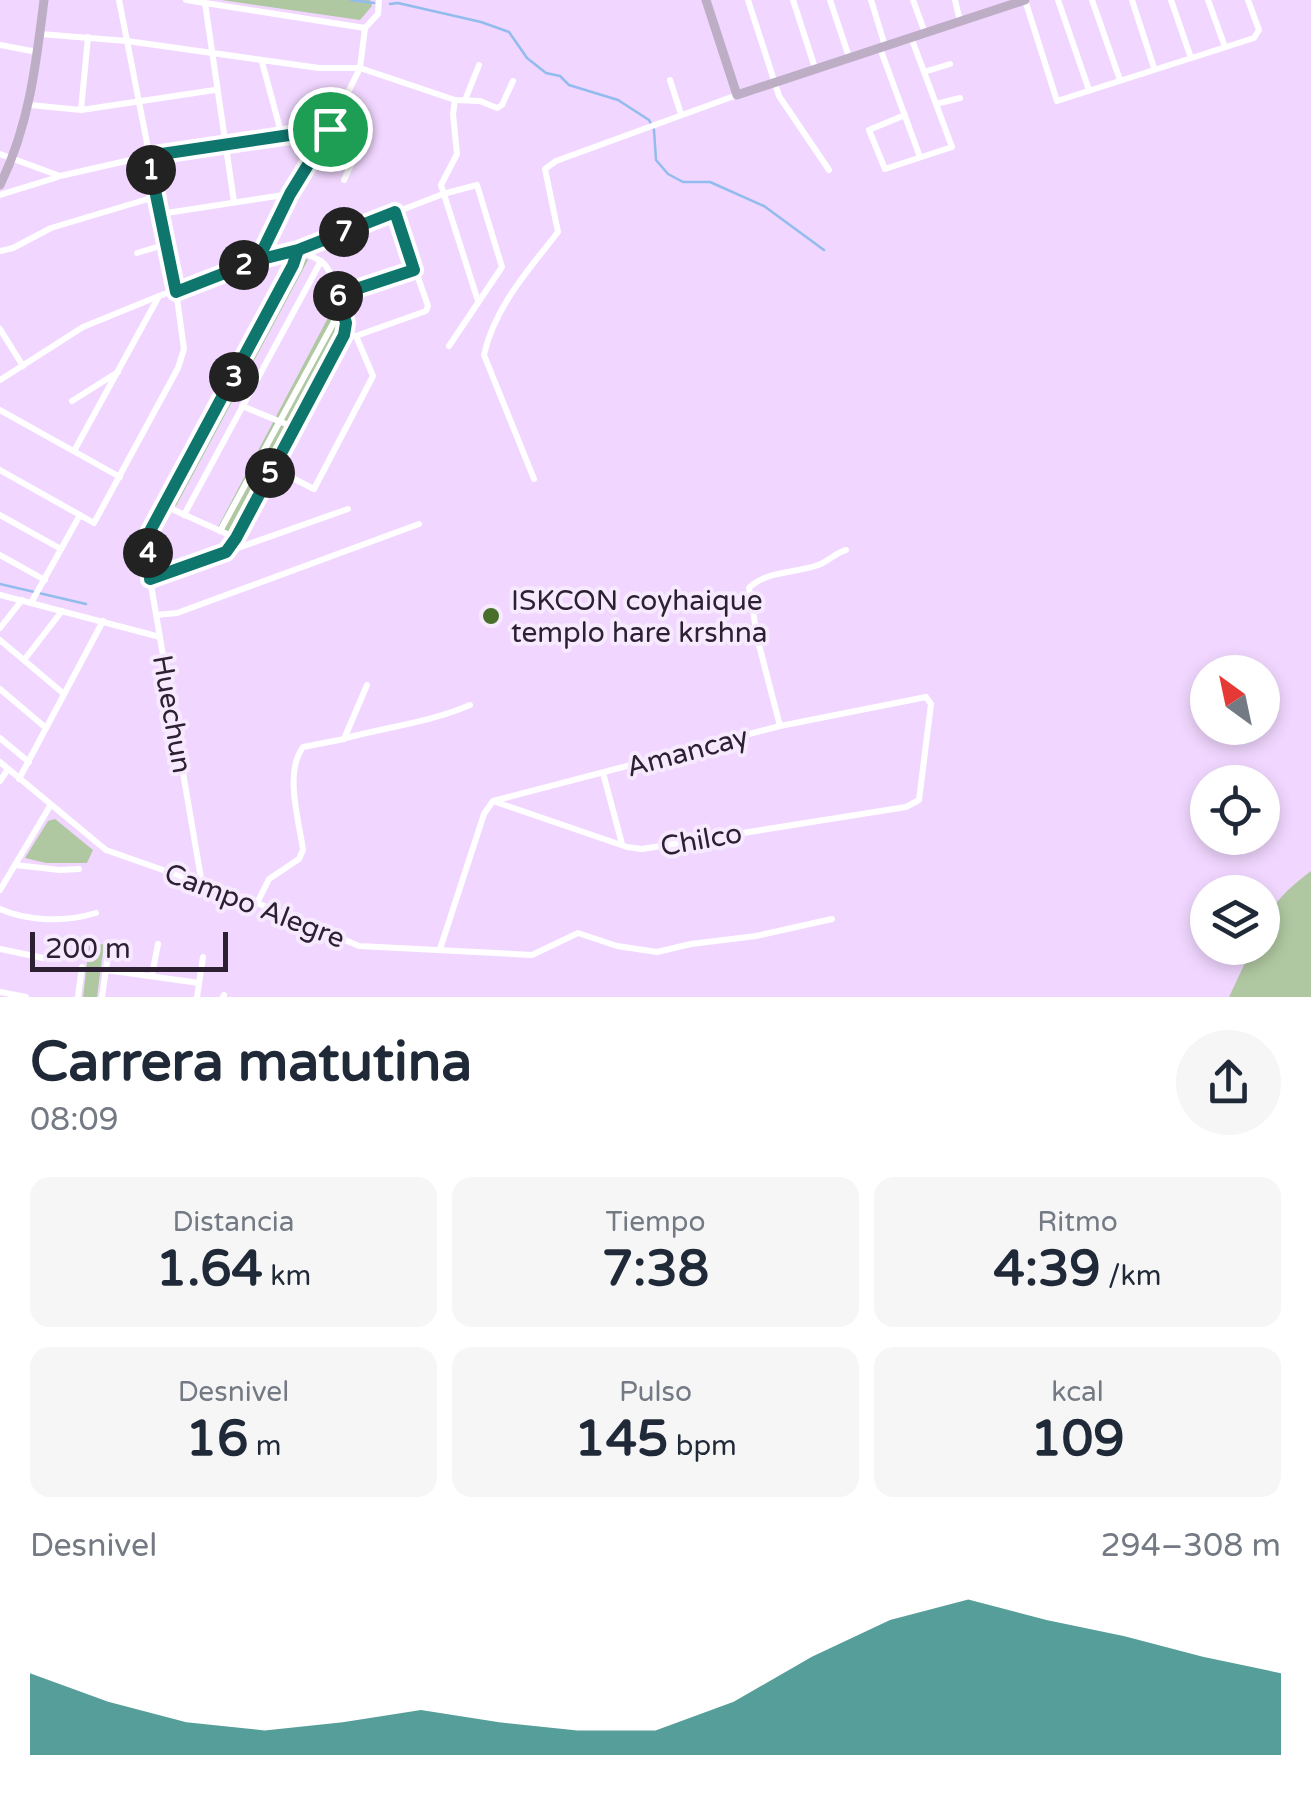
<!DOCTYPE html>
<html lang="es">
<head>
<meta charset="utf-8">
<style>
	:root { --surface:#fff; --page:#f6f6f7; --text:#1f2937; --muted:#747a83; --accent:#0f766e }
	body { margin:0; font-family:"Varela Round",sans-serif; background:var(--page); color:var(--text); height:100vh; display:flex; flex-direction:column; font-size:38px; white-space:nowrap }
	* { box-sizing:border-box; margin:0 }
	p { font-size:32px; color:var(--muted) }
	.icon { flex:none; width:55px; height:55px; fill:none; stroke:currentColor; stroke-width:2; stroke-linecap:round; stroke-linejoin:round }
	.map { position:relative; height:997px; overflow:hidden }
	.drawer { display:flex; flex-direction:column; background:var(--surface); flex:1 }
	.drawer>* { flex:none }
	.needle { width:65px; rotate:327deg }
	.fabs { position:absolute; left:1190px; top:655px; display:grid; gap:20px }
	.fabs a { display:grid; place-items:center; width:90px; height:90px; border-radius:50%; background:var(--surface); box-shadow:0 5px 15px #0003; font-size:50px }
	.scale { position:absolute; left:30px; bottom:25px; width:198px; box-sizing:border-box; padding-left:10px; border:5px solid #2c2032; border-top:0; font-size:28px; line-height:35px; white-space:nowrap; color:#2c2032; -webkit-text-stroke:8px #f7eafe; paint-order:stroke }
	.pin { position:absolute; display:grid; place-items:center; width:85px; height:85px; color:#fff; margin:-42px; border:5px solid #fff; border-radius:50%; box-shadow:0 2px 10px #0007 }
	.km { position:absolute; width:50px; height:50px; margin:-25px; border-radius:50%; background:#222; color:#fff; font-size:28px; line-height:50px; text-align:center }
	.round { display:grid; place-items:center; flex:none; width:105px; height:105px; border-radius:52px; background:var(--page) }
	.overview { display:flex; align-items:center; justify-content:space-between; height:170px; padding:0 30px }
	h1 { font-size:55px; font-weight:700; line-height:75px }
	.stats { display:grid; grid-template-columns:repeat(3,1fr); gap:15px; height:170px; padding:10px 30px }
	.stats div { display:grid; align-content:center; border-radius:20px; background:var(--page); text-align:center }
	.stats b { font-size:50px; font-weight:700 }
	.stats small { font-size:28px; font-weight:400 }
	.stats p { font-size:28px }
	.chart { height:280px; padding:20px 30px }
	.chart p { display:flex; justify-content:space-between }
	.chart svg { width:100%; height:180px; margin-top:10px; fill:var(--accent); opacity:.7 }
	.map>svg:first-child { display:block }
</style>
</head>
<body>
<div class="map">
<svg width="1311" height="997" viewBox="0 0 1311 997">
	<rect width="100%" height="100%" fill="#f1d7ff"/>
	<g fill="#b0c8a2">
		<path d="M221 0H370L372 6 360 20Z"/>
		<path d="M298 254 308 260 176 506 165 501Z"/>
		<path d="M332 310 337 324 336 336 233 538 217 529Z"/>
		<path d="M55 819 93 850 87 863H46L25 858 48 821Z"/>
		<path d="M1311 871V997H1229L1252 948H1262C1262 910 1283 893 1311 871Z"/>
		<path d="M104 944 97 997H83L89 946Z"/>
	</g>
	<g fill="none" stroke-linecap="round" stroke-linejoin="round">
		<g stroke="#92bbee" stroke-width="2.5">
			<path d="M351 0 374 3"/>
			<path d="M390 4 398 3 481 22 509 32 527 58 546 73 560 76 569 85 618 100 649 120 654 130 656 160 668 174 683 182H710L764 206 824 250"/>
			<path d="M0 584 86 604"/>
		</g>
		<g stroke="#fff" stroke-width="6">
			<path d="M186 0 365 28"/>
			<path d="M748 0 779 96 829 170"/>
			<path d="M793 0 815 68"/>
			<path d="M830 0 849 57"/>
			<path d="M871 0 885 46"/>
			<path d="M913 0 925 33"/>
			<path d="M955 0 960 21"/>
			<path d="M1025 0 1057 101 1254 38 1259 30 1248 0"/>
			<path d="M1058 0 1089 90"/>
			<path d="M1092 0 1120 80"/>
			<path d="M1132 0 1154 68"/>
			<path d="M1171 0 1191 58"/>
			<path d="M1208 0 1225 47"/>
			<path d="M205 3 234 202"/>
			<path d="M365 28 378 14 379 0"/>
			<path d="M40 34 127 41 319 68H360L455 100 480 101 497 108 502 105 513 81"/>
			<path d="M0 45 37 52"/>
			<path d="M880 48 920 157"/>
			<path d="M262 62 282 136"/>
			<path d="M924 72 950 64"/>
			<path d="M670 80 681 114"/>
			<path d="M455 100 453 114 457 154 441 185 478 301"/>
			<path d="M465 100 479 65"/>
			<path d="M936 104 960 98"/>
			<path d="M30 105 81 110 215 90"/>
			<path d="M81 110 88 37"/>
			<path d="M905 115 869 130 885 169 952 147 911 37"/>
			<path d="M0 154 60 176 148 156 347 126 361 131 364 137 344 180"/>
			<path d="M0 195 58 177"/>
			<path d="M160 214 290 194"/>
			<path d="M0 251 13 248 51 228 158 196"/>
			<path d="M137 253 167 244"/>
			<path d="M258 260 290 194 330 129 360 68 365 28"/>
			<path d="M338 295 414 269"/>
			<path d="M0 329 23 366"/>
			<path d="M344 335 356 336 426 311 428 306 395 212"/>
			<path d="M0 380 83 327 159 296 258 260 298 250 443 194 477 185 502 267 449 346"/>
			<path d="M226 391 246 399"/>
			<path d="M72 401 118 372"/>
			<path d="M242 406 296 428"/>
			<path d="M0 410 120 477"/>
			<path d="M74 451 159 296"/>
			<path d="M273 468 314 489 373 376 356 336"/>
			<path d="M0 470 94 523 178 368 184 349 176 291 119 0"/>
			<path d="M534 479 484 355C494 308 529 269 558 232L545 169 556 161 737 95"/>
			<path d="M165 506 236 538"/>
			<path d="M0 515 61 549"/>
			<path d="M184 515 321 261"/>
			<path d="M220 531 341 309"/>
			<path d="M0 555 45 580"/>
			<path d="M150 579 348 509"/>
			<path d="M0 595 160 637"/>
			<path d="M31 603 80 515"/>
			<path d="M156 615 177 613 419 524"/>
			<path d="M0 628 22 600"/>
			<path d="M0 640 64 694"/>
			<path d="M24 660 62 611"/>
			<path d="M0 689 46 728"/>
			<path d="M780 726 758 641 749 588C765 571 797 573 818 565 829 561 835 553 846 550"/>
			<path d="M0 738 29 762"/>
			<path d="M346 738C387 727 431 722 470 705"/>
			<path d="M0 762 106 850 257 903 359 946 532 955 578 933 617 946 657 952 691 944 756 936 832 919"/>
			<path d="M603 773 622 844"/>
			<path d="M19 779 103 621"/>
			<path d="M0 781 8 769"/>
			<path d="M15 865 60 870 79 869"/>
			<path d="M202 884 150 579 149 533 298 250C306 254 320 258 326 266 338 283 348 315 344 335L236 538 226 552"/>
			<path d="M0 890 50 806"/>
			<path d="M257 903 269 879 299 859 303 850C299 820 284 773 303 747L344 739 367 685"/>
			<path d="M0 909C29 922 66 922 96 913"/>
			<path d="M0 949 43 958"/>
			<path d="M440 949 484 814 493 801 780 726 926 697 931 704 919 800 906 807 642 849 627 847 493 801"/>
			<path d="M106 970 199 983"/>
			<path d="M152 975 158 944"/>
			<path d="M0 992 26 997"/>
			<path d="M78 997 82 967"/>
			<path d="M102 997 109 948"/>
			<path d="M197 997 203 957"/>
			<path d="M223 997 224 995"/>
		</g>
		<g stroke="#bdaec5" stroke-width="9">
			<path d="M706 0 737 95 1025 0"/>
			<path d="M0 185C29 126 36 65 44 0"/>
		</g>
	</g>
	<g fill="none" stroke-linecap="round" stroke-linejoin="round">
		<g stroke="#fff" stroke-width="20">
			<path id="route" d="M330 129 148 156 176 292 258 260 298 250 293 265 149 533 150 579 226 552 236 538 344 335 346 323 338 295 414 270 395 212 298 250 258 260 290 194 330 129"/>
		</g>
		<use href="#route" stroke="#0f766e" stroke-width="12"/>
	</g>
	<circle fill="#486f2a" stroke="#f7eafe" stroke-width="4" cx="491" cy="616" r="10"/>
	<g text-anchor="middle" stroke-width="8" stroke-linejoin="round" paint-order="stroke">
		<g font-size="28" fill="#2c2032" stroke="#f7eafe" text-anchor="start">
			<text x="511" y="610">ISKCON coyhaique<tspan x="511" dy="32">templo hare krshna</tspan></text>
		</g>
		<g font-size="28" fill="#2c2032" stroke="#f7eafe">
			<text transform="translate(173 714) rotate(80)" y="10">Huechun</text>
			<text transform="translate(687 751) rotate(-15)" y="10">Amancay</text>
			<text transform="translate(701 839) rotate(-10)" y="10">Chilco</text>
			<text transform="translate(255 905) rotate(21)" y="10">Campo Alegre</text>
		</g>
	</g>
</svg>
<div class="fabs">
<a><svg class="needle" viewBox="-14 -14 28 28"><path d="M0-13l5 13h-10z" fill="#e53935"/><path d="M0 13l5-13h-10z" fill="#747a83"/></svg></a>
<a><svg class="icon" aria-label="locate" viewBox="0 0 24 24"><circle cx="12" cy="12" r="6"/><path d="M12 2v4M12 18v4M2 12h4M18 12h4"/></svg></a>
<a><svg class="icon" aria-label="layers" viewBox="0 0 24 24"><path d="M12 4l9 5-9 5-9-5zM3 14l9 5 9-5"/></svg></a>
</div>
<div class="scale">200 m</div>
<div class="pin" style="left:330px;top:129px;background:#1e9e55"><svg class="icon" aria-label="arrive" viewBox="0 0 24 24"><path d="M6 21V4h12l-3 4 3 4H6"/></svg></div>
<b class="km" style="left:151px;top:170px">1</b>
<b class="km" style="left:244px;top:265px">2</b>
<b class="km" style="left:234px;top:377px">3</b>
<b class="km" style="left:148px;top:553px">4</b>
<b class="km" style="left:270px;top:473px">5</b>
<b class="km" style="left:338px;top:296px">6</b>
<b class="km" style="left:344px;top:232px">7</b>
</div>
<section class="drawer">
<div class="overview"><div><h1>Carrera matutina</h1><p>08:09</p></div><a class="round"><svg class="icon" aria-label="share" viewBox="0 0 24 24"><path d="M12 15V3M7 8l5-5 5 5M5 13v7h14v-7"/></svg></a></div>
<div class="stats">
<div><p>Distancia</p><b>1.64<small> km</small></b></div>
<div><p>Tiempo</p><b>7:38</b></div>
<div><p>Ritmo</p><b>4:39<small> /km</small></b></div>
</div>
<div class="stats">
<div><p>Desnivel</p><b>16<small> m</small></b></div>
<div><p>Pulso</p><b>145<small> bpm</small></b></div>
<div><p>kcal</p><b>109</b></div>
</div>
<div class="chart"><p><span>Desnivel</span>294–308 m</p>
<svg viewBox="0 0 160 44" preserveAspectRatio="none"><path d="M0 44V24L10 31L20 36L30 38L40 36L50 33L60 36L70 38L80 38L90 31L100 20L110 11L120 6L130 11L140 15L150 20L160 24V44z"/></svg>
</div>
</section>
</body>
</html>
